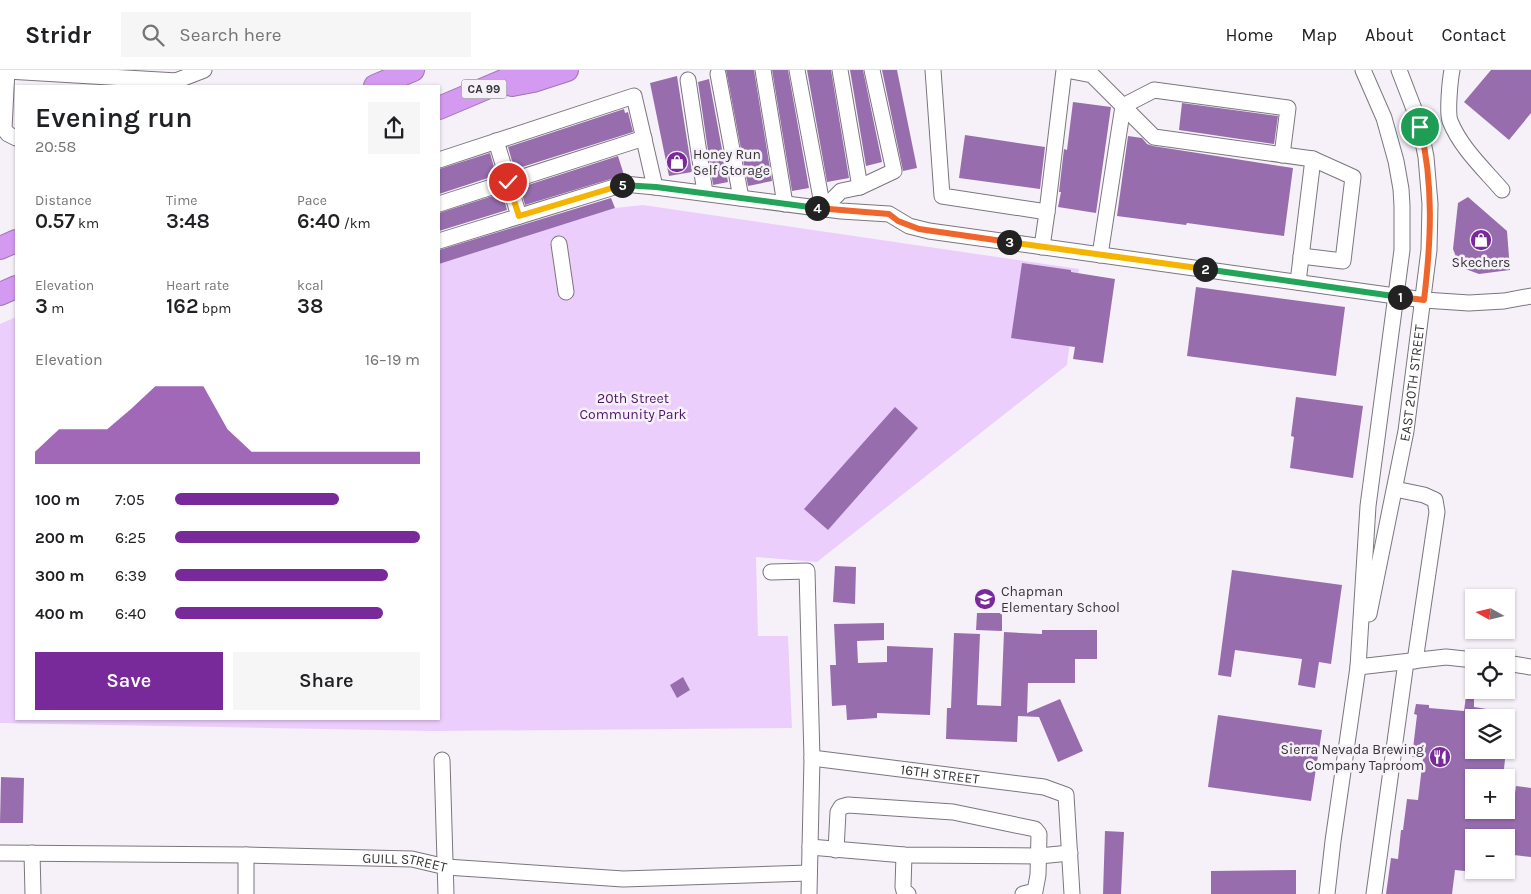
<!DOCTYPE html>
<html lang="en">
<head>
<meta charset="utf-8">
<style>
	:root { --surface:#fff; --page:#f6f6f6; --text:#202124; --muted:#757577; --line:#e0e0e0; --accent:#78299a }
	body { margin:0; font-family:Karla,sans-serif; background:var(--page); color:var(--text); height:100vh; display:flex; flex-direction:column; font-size:19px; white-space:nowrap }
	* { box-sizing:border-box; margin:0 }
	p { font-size:16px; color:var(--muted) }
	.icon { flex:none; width:28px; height:28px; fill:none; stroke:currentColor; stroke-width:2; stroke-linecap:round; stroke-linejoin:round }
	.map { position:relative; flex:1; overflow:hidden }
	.panel { position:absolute; left:15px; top:15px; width:425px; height:635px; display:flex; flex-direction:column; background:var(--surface); border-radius:0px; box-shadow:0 1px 4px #0004 }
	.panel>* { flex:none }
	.needle { width:32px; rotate:278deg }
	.controls { position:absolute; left:1465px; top:519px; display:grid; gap:10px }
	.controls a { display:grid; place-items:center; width:50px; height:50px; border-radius:0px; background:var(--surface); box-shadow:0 1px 4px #0004; font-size:25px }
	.pin { position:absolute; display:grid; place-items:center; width:42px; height:42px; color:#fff; margin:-21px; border:2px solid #fff; border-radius:50%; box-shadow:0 1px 5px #0007 }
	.km { position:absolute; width:25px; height:25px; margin:-12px; border-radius:50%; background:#222; color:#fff; font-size:14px; line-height:25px; text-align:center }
	.round { display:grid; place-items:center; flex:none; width:52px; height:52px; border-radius:0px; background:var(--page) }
	.head { display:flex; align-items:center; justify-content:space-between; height:85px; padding:0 20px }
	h1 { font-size:28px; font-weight:600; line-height:38px }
	.metrics { display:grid; grid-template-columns:repeat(3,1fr); gap:8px; height:85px; padding:5px 20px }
	.metrics div { display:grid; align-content:center }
	.metrics b { font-size:21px; font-weight:600 }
	.metrics small { font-size:14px; font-weight:400 }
	.metrics p { font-size:14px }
	.chart { height:140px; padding:10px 20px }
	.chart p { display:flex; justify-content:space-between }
	.chart svg { width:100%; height:90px; margin-top:5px; fill:var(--accent); opacity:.7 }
	.button { display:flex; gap:10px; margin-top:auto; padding:10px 20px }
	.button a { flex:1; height:58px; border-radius:0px; background:var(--accent); color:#fff; font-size:20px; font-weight:600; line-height:58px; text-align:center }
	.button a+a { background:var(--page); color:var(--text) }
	ul { padding:0 20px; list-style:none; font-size:16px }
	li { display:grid; grid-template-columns:80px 60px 1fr; align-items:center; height:38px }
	li i { height:12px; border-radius:6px; background:var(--accent) }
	header { display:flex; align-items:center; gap:30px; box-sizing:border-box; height:70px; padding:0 25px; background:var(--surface); border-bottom:1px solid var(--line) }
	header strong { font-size:24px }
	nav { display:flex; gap:28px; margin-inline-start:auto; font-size:18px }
	.search { width:350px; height:45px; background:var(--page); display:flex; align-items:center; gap:12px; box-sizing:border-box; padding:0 18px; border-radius:0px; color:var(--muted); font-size:19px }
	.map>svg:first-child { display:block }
</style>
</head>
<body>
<header>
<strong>Stridr</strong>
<div class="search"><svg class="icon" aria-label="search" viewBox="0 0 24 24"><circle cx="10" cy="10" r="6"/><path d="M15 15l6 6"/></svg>Search here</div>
<nav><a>Home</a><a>Map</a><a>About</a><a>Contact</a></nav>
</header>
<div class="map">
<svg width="1531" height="824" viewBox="0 0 1531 824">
	<rect width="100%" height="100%" fill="#f6f1f9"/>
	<path fill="#eccefd" d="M643 135 1079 199 1067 295 817 492 756 487 758 566H788L792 658 434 661 0 653V254L16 247V649H439V194L615 138Z"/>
	<g fill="#986dae">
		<path d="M726 0H754L772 111 748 116Z"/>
		<path d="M772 0H788L809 118 792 121Z"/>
		<path d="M807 0H831L849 108 827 112Z"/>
		<path d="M850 0H863L882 92 866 96Z"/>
		<path d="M882 0H897L917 98 903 101Z"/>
		<path d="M1491 0H1531V43L1509 70 1464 32Z"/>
		<path d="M677 6 692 102 669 106 650 13Z"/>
		<path d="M709 9 728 112 713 115 698 12Z"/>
		<path d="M1073 32 1111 37 1096 143 1058 137 1061 122H1059L1064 79 1067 80Z"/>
		<path d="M1182 33 1278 46 1274 74 1179 60Z"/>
		<path d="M624 39 625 43 628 42 633 62 522 97V96L514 98 508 77Z"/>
		<path d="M965 65 1045 77 1040 119 959 108Z"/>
		<path d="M1128 66 1142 68 1147 74 1153 76 1293 98 1284 166 1187 153 1186 155 1117 146Z"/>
		<path d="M490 83 496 104 493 105 494 106 439 124V99Z"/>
		<path d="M618 86 624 105 525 135 521 120 529 117 528 115Z"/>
		<path d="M499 124 500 126 503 125 507 140 439 161V143Z"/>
		<path d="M1468 127 1507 161 1510 200 1479 204 1460 197 1453 179 1458 133Z"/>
		<path d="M611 128 615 138 439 194V180Z"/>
		<path d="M1022 193 1071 200V202L1115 209 1103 293 1073 289 1075 277 1011 268Z"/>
		<path d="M1196 217 1345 237 1336 306 1187 286Z"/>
		<path d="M1296 327 1363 336 1353 408 1290 398 1294 367 1291 366Z"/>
		<path d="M895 337 918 358 828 460 804 439Z"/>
		<path d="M835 496 856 497 855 534 833 532Z"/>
		<path d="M1232 500 1342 515 1331 594 1319 592 1315 618 1298 615 1302 589 1235 580 1231 607 1218 605Z"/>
		<path d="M977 543H1002V561L976 560Z"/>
		<path d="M884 553V570L857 571 858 593 887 592V576L933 578 930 645 877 643V648L847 650 846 635 832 636 830 595H836L834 554Z"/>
		<path d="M1042 560H1097V589H1075V613H1028L1027 643 1060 629 1083 681 1058 692 1039 647 1018 646 1017 672 946 669 947 638H951L954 563 980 564 977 635 1001 636 1004 562 1042 564Z"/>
		<path d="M683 607 690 620 677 628 670 615Z"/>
		<path d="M1467 618 1474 619V637L1499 641V648H1474V680H1506L1503 708H1474V740H1506V737L1513 738 1516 716 1531 718V787L1506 784V768H1474V802L1455 800 1452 824H1386L1391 788 1398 789 1401 760H1403L1407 729 1418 730 1423 688 1412 687 1417 645 1414 644 1416 634 1429 635V638L1464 641Z"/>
		<path d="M1218 645 1322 660 1311 731 1208 717Z"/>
		<path d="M1 707 24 708 23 753H0Z"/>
		<path d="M1105 761 1124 762 1121 824H1103Z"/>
		<path d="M1296 800V824H1211V801Z"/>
	</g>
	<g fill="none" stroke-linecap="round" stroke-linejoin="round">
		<g stroke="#7b767d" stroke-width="17">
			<g id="minor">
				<path d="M7 0 4 59 8 64 16 68"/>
				<path d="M763 0 785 134"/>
				<path d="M797 0 823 139"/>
				<path d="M933 0 942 126 1047 142 1042 177"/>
				<path d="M1066 0 1092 5 1154 67 1313 89 1353 107 1343 191 1301 186"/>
				<path d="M1452 0C1450 10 1447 42 1450 51 1461 78 1483 98 1502 120"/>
				<path d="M7 1 177 11"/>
				<path d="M718 4 741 128"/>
				<path d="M688 10 705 123"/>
				<path d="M168 14 204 0"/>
				<path d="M1123 36 1154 20 1288 38 1282 85"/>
				<path d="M496 71 519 146"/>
				<path d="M439 90 634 26 655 117"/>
				<path d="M860 117 894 101 872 0"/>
				<path d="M439 134 644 68"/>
				<path d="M823 139 841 121 860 117 840 0"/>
				<path d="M1047 142 1064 0"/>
				<path d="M439 171 624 114 655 117 841 141 889 144 909 156 929 161 1424 230 1469 233 1504 231 1531 226"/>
				<path d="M559 174 566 222"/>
				<path d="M1100 185 1123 36"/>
				<path d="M1298 212 1313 89"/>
				<path d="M1395 419 1424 425 1435 430 1437 442 1415 591"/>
				<path d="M771 502 807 501 812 688 809 824"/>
				<path id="s1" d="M1369 544 1406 361 1429 180 1430 134 1426 87 1423 72 1414 39 1399 0"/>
				<path d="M1506 593 1531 597"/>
				<path d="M1358 597 1446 587 1474 590"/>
				<path id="s2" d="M812 688 1044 717 1066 725 1072 824"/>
				<path d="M442 690 446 824"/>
				<path d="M810 777 904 785 1039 786 1070 783"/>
				<path d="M836 780 838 742 841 737 848 735 953 742 1035 759 1039 764 1038 805 1035 821 1023 824"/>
				<path id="s3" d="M0 783 246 785 412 789 446 797 623 809 809 803"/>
				<path d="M32 783 33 824"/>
				<path d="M904 785 903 817 904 821 908 824"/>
				<path d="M246 824V785"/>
				<path d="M1327 824 1333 771 1358 597 1368 436 1402 180V136L1401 119 1396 91 1384 48 1363 0"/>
				<path d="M1374 824 1406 592"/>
			</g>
		</g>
		<g stroke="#9d77b1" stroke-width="24">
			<g id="highway">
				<path d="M512 15 533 11 567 0"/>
				<path d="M375 16 413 0"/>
				<path d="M439 38 529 0"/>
				<path d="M0 178 16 171"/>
				<path d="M0 224 16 217"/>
			</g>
		</g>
		<use href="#minor" stroke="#fff" stroke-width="15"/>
		<use href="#highway" stroke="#d49af2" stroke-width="22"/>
	</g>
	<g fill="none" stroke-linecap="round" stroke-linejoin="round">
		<g stroke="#fff" stroke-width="10">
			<path id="split-1" d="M1400 227 1424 230C1431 172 1434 114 1420 57"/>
		</g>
		<g stroke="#fff" stroke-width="10">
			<path id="split-2" d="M1205 199 1400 227"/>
		</g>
		<g stroke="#fff" stroke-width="10">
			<path id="split-3" d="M1009 172 1205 199"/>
		</g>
		<g stroke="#fff" stroke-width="10">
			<path id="split-4" d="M817 138 889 144 898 151 919 159 1009 172"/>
		</g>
		<g stroke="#fff" stroke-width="10">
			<path id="split-5" d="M622 115 656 117 817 138"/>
		</g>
		<g stroke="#fff" stroke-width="10">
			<path id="split-6" d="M508 112 519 146 622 115"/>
		</g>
		<use href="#split-1" stroke="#f0652b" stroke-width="6"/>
		<use href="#split-2" stroke="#22a559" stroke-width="6"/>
		<use href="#split-3" stroke="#f5b400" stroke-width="6"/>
		<use href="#split-4" stroke="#f0652b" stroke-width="6"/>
		<use href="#split-5" stroke="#22a559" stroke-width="6"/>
		<use href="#split-6" stroke="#f5b400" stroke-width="6"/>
	</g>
	<defs>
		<g id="shop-disc" transform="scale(1.125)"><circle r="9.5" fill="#78299a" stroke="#f6f1f9"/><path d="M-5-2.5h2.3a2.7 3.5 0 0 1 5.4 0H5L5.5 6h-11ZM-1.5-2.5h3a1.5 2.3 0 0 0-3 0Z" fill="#fff"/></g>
		<g id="school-disc" transform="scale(1.125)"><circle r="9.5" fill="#78299a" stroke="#f6f1f9"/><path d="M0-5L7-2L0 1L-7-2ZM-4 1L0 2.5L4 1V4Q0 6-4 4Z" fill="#fff"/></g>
		<g id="restaurant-disc" transform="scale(1.125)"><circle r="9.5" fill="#78299a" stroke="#f6f1f9"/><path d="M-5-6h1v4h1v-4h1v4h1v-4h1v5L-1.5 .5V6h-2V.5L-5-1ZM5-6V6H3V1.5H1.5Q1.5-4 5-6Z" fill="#fff"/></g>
	</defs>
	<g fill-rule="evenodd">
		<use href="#shop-disc" x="677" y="92"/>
		<use href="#shop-disc" x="1481" y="170"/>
		<use href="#school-disc" x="985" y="529"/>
		<use href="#restaurant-disc" x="1440" y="687"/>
	</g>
	<g text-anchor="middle" stroke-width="5" stroke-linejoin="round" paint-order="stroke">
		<rect fill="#f6f1f9" stroke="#706d72" stroke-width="1" x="461.5" y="9.5" width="45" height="19" rx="4"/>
		<g font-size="12" font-weight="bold" fill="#373538">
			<text x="484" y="23">CA 99</text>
		</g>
		<g font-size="14" fill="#373538" stroke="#f6f1f9" text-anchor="start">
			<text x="693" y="89">Honey Run<tspan x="693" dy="16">Self Storage</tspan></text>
			<text x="1481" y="197" text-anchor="middle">Skechers</text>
			<text x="1001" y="526">Chapman<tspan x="1001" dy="16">Elementary School</tspan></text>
			<text x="1424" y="684" text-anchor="end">Sierra Nevada Brewing<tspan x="1424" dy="16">Company Taproom</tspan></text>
		</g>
		<g font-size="14" fill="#373538" stroke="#f6f1f9">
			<text dy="5" stroke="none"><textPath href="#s1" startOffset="235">EAST 20TH STREET</textPath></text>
			<text dy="5" stroke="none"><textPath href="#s2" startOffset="129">16TH STREET</textPath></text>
			<text dy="5" stroke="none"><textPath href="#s3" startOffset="405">GUILL STREET</textPath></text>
		</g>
		<g font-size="14" fill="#4f1668" stroke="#f6f1f9">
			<text x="633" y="333">20th Street<tspan x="633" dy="16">Community Park</tspan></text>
		</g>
	</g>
</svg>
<div class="controls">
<a><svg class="needle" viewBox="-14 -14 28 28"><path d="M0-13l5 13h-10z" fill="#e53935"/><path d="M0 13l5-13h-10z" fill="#757577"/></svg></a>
<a><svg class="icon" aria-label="locate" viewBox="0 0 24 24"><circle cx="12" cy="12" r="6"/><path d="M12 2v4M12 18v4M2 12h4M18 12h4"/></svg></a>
<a><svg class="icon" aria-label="layers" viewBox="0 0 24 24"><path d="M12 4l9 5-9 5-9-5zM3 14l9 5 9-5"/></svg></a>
<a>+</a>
<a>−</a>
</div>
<div class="pin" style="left:1420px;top:57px;background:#1e9e55"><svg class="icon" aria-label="arrive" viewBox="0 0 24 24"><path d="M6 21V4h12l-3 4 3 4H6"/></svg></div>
<div class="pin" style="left:508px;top:112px;background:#d93025"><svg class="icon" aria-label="check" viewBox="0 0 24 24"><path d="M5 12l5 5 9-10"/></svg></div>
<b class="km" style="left:1400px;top:227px">1</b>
<b class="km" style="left:1205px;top:199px">2</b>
<b class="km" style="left:1009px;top:172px">3</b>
<b class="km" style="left:817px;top:138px">4</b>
<b class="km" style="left:622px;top:115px">5</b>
<section class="panel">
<div class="head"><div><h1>Evening run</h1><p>20:58</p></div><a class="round"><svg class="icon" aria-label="share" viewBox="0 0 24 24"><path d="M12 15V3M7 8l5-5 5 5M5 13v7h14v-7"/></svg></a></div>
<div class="metrics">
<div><p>Distance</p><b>0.57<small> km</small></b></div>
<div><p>Time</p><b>3:48</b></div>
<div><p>Pace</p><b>6:40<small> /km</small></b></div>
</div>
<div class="metrics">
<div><p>Elevation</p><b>3<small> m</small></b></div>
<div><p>Heart rate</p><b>162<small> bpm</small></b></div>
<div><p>kcal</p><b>38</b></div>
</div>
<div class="chart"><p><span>Elevation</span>16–19 m</p>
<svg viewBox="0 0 160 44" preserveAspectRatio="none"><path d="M0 44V38L10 27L20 27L30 27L40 17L50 6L60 6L70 6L80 27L90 38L100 38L110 38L120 38L130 38L140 38L150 38L160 38V44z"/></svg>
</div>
<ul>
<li><b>100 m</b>7:05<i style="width:67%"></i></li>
<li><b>200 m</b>6:25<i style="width:100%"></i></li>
<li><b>300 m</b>6:39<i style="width:87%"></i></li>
<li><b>400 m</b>6:40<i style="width:85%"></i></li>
</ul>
<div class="button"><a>Save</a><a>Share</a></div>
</section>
</div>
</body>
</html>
